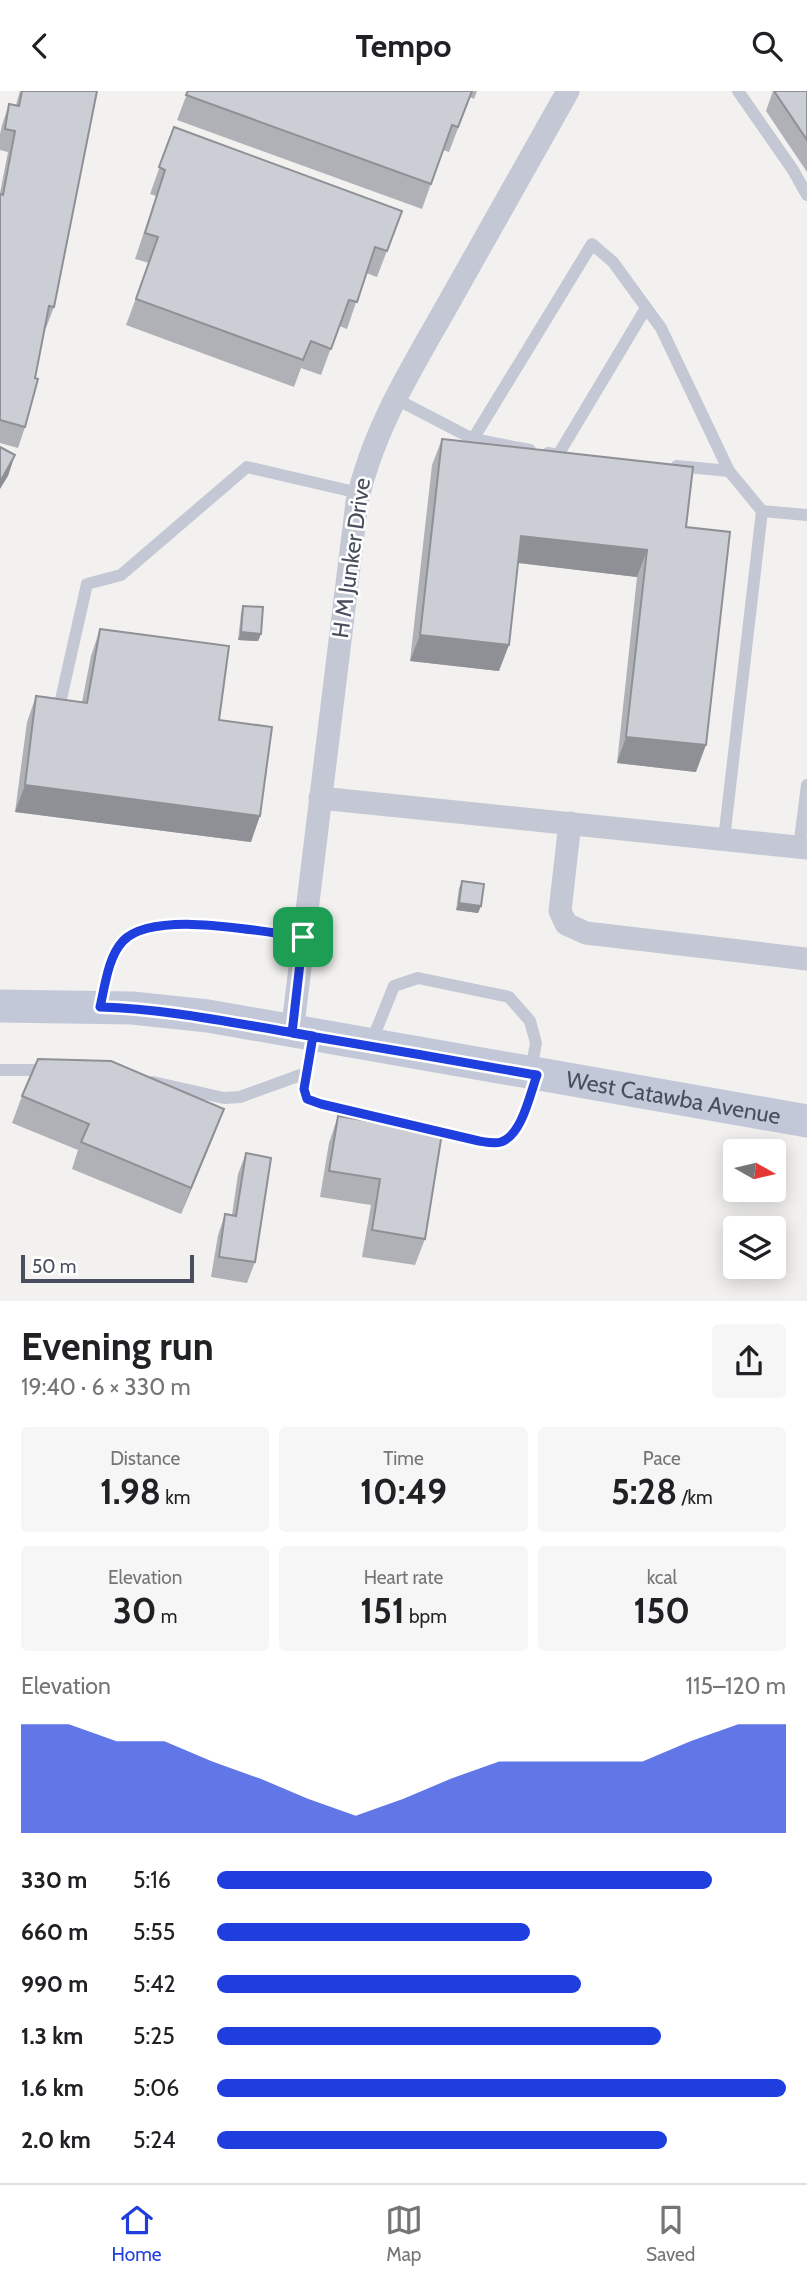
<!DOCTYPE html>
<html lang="en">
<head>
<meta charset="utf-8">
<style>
	:root { --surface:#fff; --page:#f6f6f6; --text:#202124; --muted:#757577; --line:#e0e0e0; --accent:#1f3ede }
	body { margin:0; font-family:Cabin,sans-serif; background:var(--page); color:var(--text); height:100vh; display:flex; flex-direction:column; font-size:26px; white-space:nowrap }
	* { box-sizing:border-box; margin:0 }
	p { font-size:23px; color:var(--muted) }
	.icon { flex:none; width:38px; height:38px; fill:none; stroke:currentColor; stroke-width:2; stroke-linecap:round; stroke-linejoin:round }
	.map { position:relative; height:1210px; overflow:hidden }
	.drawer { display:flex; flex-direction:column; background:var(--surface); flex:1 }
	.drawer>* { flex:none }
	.needle { width:46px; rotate:98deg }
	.tools { position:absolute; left:723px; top:1048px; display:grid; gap:14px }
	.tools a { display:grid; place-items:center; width:63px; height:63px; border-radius:7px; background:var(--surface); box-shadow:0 4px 18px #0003; font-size:35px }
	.scale { position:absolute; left:21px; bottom:18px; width:173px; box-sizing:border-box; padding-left:7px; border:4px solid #484e5d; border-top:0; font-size:19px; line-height:24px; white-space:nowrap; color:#484e5d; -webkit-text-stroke:5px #fff; paint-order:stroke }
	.pin { position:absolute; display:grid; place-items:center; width:60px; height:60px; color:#fff; margin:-30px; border-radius:14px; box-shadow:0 4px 10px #0006 }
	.round { display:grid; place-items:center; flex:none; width:74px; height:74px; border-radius:7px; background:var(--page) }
	.summary { display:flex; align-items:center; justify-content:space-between; height:119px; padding:0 21px }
	h1 { font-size:38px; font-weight:700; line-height:52px }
	.stats { display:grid; grid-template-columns:repeat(3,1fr); gap:10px; height:119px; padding:7px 21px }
	.stats div { display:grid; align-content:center; border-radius:7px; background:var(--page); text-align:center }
	.stats b { font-size:35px; font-weight:700 }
	.stats small { font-size:19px; font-weight:400 }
	.stats p { font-size:19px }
	.chart { height:196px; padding:14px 21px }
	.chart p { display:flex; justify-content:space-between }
	.chart svg { width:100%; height:126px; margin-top:7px; fill:var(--accent); opacity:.7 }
	ul { padding:0 21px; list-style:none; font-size:23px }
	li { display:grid; grid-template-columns:112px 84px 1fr; align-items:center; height:52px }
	li i { height:18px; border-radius:9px; background:var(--accent) }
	header { display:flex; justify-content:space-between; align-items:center; height:91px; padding:0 21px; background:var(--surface); font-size:32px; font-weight:700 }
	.tabs { display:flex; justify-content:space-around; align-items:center; height:98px; border-top:2px solid var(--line); background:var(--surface); font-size:19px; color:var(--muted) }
	.tabs a { display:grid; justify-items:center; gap:4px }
	.tabs .current { color:var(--accent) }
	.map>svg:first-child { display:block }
</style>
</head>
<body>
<header><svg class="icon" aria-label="back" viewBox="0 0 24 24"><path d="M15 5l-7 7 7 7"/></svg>Tempo<svg class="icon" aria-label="search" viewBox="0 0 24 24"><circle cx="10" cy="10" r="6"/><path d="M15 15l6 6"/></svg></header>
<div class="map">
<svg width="807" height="1210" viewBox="0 0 807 1210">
	<rect width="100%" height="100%" fill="#f2f1f0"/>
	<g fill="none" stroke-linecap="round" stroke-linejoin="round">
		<g stroke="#c4c8d4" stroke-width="12">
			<path d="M738 0 793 79 807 104"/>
			<path d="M396 308 473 348 592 153 613 171 661 237 729 380 762 420 807 424"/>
			<path d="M473 348 530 359"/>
			<path d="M548 362 558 364 646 217"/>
			<path d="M677 375 729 380"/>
			<path d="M61 608 87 493 121 484 247 376 359 402"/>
			<path d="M724 748 762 420"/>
			<path d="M799 756 807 694"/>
			<path d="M100 915C105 895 108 865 123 850 154 818 260 841 303 846"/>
			<path d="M313 945 304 998 308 1008 321 1013 479 1050C486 1051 494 1053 501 1051 522 1044 530 1003 536 984"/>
			<path d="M371 952 394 895 418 887 509 906 530 930 536 952 531 979"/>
			<path d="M0 979H49"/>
			<path d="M153 991 224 1007 240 1006 306 982"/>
		</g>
		<g stroke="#c4c8d4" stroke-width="23">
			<path d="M320 707 807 757"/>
			<path d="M570 732 560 820 566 833 586 842 807 868"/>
			<path d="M292 942 357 411C373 338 412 277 448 213 488 142 528 71 568 0"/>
		</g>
		<path stroke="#c3c8d8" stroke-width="33" id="s1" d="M0 915 132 917 208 925 807 1030"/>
	</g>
	<g fill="#afb1b7">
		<path d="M20 0H97L54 216 46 237H45L25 336 18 357 0 352V102L8 61 0 59V43L2 34 9 13 16 14Z"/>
		<path d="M188 0H477L474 8 470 6 449 61 443 59 422 118 177 29Z"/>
		<path d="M773 0H807V81L766 20Z"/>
		<path d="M174 36 402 120 377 186 366 182 347 238 339 235 321 284 301 277 294 296 126 234 149 172 135 168 156 105 150 103Z"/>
		<path d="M442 348 686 436 696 681 617 672 637 486 518 472 499 580 410 570 432 374Z"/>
		<path d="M243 515 261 543 258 550 238 549 241 522Z"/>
		<path d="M100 538 219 629 251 751 15 721 27 631 36 605 82 611 91 565Z"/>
		<path d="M462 790 481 815 478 822 456 819 459 797Z"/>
		<path d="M22 1005 214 1044 181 1123 72 1078 78 1059 12 1032Z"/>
		<path d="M338 1025 425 1148 415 1174 362 1166 371 1114 320 1106 329 1052Z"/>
		<path d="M246 1062 255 1171 247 1192 211 1186 218 1144 225 1123 232 1124 238 1083Z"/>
	</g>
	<g fill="#8f9095">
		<path d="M15 364 8 385 0 398V391Z"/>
		<path d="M521 445 647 459 637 486 511 471Z"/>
		<path d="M241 541 261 543 258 550 238 549Z"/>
		<path d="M420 544 509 554 499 580 410 570Z"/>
		<path d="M626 646 706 654 696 681 617 672Z"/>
		<path d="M25 694 260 725 251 751 15 721Z"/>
		<path d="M459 812 481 815 478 822 456 819Z"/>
		<path d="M224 1018 214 1044 181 1123 191 1097Z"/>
	</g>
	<g fill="#ccced5" stroke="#8f9095" stroke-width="2">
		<path d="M22 0H97L54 216 49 215 35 287 38 288 25 336 0 329V103L3 104 15 40 5 38 9 13 19 15Z"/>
		<path d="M188 0H472L458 36 452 34 431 93 186 4Z"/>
		<path d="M774 0H807V49Z"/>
		<path d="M174 36 402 120 387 160 375 156 357 211 349 209 331 258 311 250 303 269 136 208 158 146 145 142 165 79 159 76Z"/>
		<path d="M442 348 693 376 686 436 730 441 706 654 626 646 647 459 521 445 509 554 420 544Z"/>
		<path d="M0 356 15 364 0 391Z"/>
		<path d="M243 515 263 516 261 543 241 541Z"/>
		<path d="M100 538 229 555 219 629 272 636 260 725 25 694 36 605 87 612Z"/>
		<path d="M462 790 484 793 481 815 459 812Z"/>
		<path d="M38 968 111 970 224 1018 191 1097 81 1051 89 1033 22 1005Z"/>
		<path d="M338 1025 442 1042 425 1148 372 1139 380 1088 329 1080Z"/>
		<path d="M246 1062 271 1067 255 1171 219 1166 225 1123 236 1125Z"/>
	</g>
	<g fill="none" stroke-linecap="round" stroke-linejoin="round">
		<g stroke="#fff" stroke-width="14">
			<path id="route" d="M303 846C261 841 154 818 123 850 108 866 105 895 100 916 172 918 242 934 313 945L304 998 307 1008 321 1013 479 1050C486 1051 494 1053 501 1051 522 1044 530 1003 537 984L530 983C451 969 371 955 292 942L303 846"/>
		</g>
		<use href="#route" stroke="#1f3ede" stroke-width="9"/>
	</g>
	<g text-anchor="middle" stroke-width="5" stroke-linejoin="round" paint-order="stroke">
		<g font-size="23" fill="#484e5d" stroke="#fff">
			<text transform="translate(351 467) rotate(-82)" y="8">H M Junker Drive</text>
			<text dy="8" stroke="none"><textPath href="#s1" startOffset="681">West Catawba Avenue</textPath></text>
		</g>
	</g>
</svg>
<div class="tools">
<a><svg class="needle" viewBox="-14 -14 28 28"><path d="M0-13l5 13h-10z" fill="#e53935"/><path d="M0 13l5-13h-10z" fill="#757577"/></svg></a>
<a><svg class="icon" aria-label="layers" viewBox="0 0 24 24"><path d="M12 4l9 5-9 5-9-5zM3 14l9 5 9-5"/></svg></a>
</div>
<div class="scale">50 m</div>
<div class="pin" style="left:303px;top:846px;background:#1e9e55"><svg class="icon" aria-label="arrive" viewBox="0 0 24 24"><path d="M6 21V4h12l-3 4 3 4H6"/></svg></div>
</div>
<section class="drawer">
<div class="summary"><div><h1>Evening run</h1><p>19:40 · 6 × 330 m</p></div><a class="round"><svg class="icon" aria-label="share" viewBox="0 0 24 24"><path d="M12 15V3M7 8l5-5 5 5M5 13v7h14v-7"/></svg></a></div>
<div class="stats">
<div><p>Distance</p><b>1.98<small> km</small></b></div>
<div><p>Time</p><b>10:49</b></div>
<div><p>Pace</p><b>5:28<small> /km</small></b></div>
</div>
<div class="stats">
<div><p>Elevation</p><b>30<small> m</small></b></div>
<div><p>Heart rate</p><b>151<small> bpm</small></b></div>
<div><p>kcal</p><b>150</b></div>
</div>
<div class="chart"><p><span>Elevation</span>115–120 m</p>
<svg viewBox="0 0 160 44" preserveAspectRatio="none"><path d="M0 44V6L10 6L20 12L30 12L40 19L50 25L60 32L70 38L80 32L90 25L100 19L110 19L120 19L130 19L140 12L150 6L160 6V44z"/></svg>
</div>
<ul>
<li><b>330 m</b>5:16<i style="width:87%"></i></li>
<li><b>660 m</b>5:55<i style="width:55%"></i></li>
<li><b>990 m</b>5:42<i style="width:64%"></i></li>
<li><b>1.3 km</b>5:25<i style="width:78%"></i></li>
<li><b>1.6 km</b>5:06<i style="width:100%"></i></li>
<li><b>2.0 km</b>5:24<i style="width:79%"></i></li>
</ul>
</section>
<nav class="tabs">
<a class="current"><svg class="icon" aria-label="home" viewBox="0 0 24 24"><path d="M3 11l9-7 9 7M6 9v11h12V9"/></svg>Home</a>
<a><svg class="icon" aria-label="map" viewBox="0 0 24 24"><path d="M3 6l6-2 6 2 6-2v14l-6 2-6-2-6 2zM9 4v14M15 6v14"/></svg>Map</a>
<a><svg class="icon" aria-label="saved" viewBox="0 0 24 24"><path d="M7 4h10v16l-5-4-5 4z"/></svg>Saved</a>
</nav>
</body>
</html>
